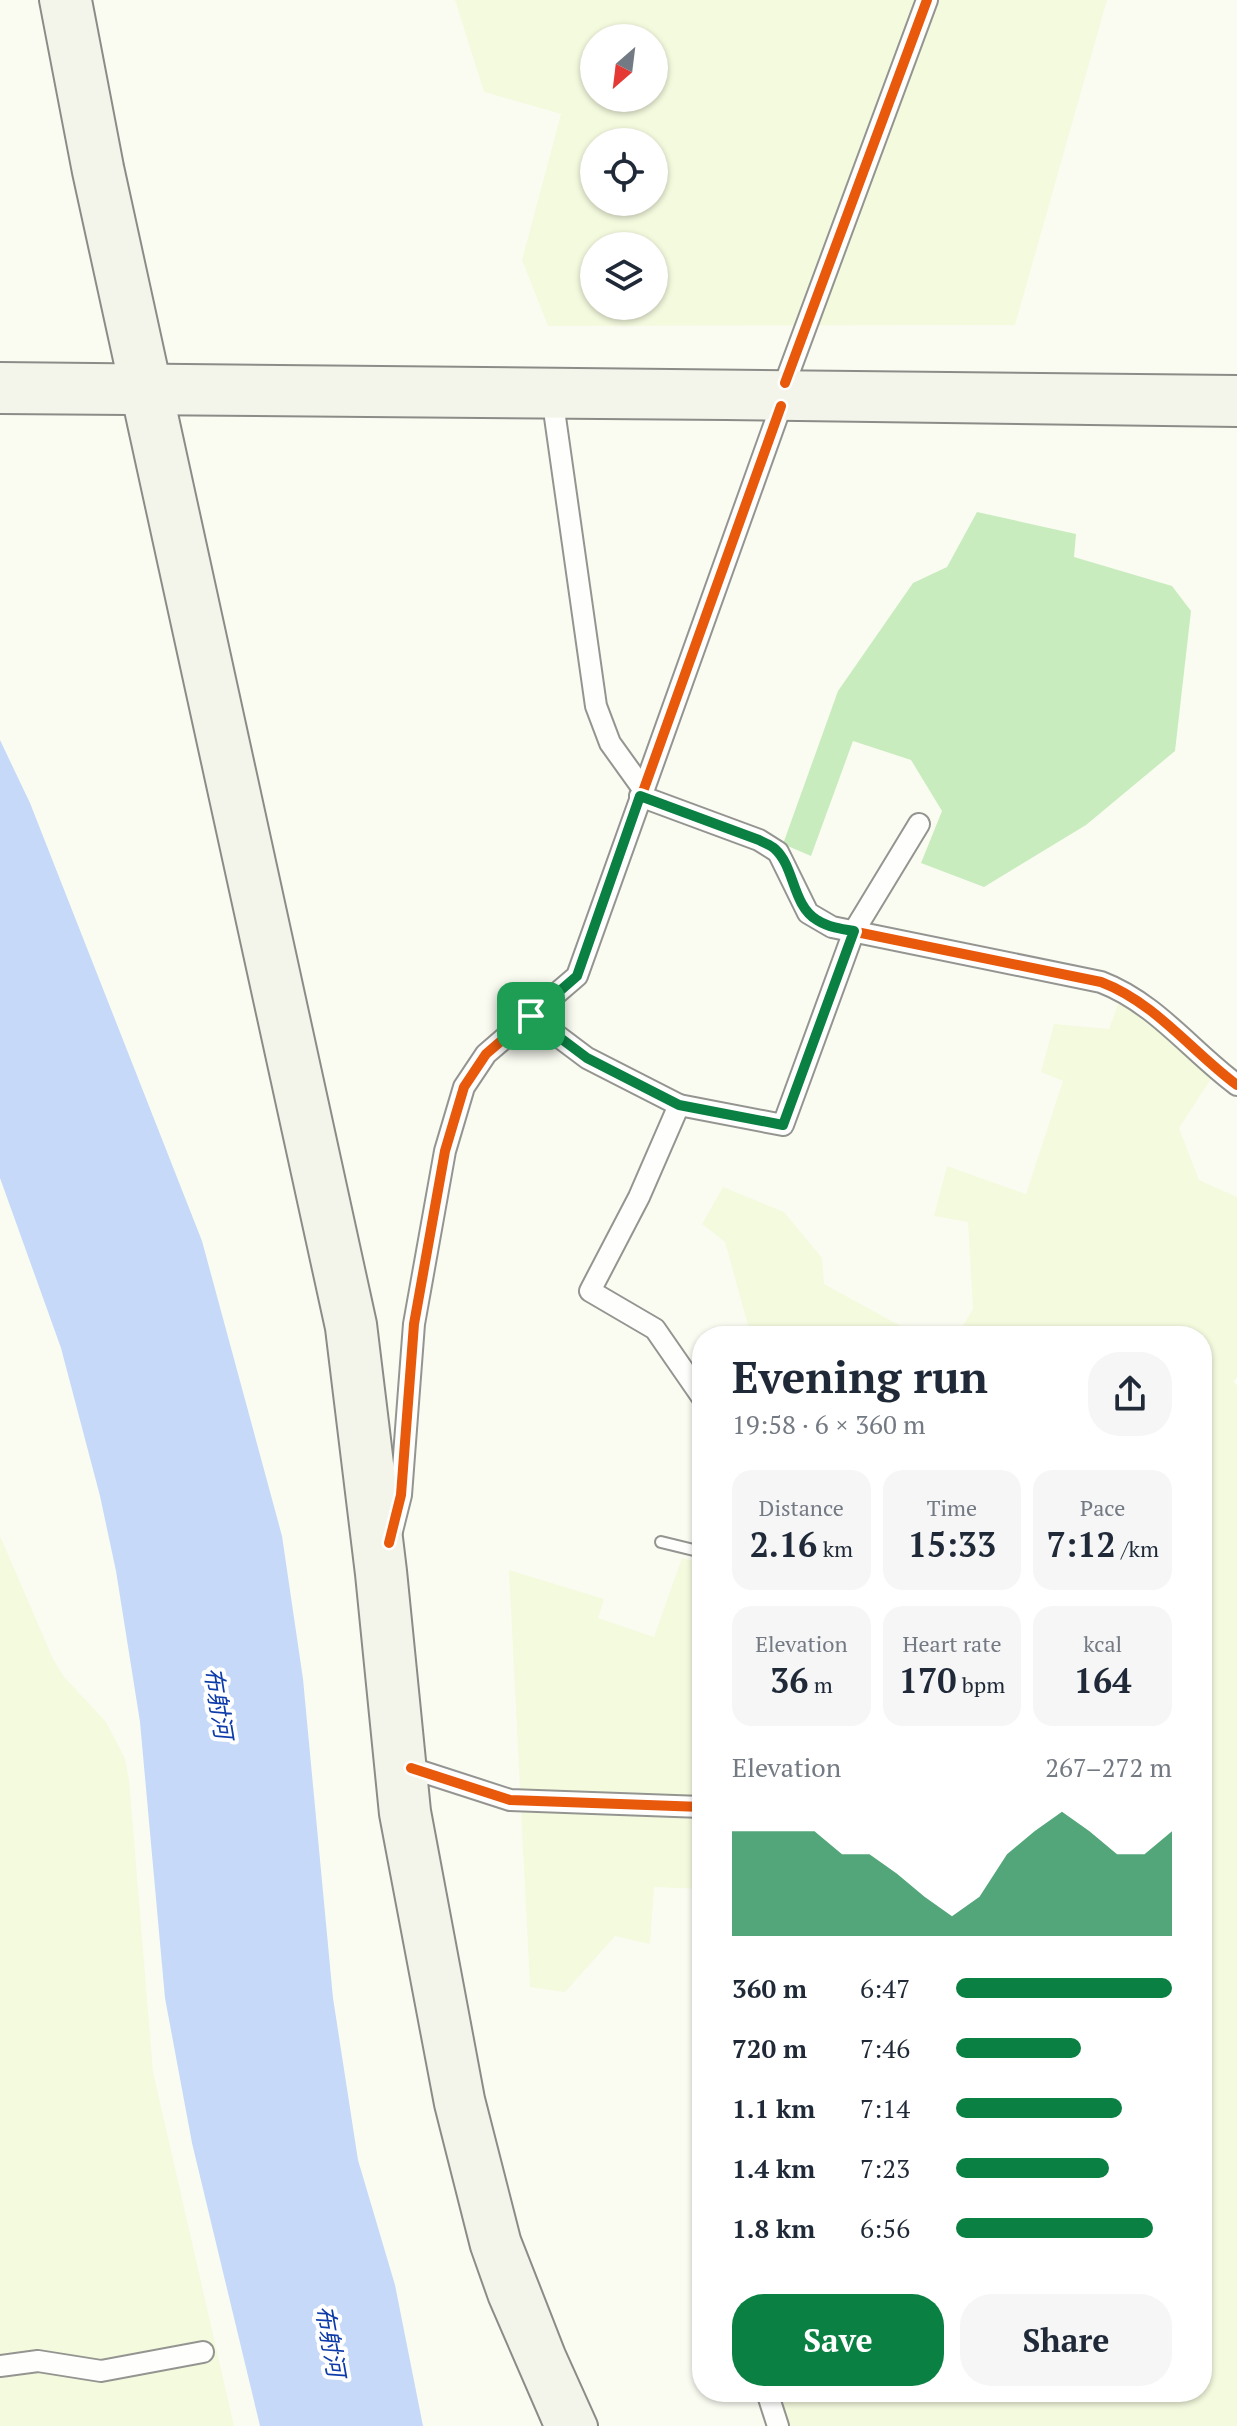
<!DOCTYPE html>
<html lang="en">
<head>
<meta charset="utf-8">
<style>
	:root { --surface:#fff; --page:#f6f6f7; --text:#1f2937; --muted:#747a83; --accent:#0b8043 }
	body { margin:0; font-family:"PT Serif","Noto Sans SC",serif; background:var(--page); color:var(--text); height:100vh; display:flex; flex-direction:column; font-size:30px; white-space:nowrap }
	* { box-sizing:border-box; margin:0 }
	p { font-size:26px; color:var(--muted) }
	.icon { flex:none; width:44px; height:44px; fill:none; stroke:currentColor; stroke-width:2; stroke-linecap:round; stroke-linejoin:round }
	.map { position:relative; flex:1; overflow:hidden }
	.sheet { position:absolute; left:692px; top:1326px; width:520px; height:1076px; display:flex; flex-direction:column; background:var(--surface); border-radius:32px; box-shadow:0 2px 6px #0004 }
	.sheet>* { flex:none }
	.needle { width:52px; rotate:208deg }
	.buttons { position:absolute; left:580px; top:24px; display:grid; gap:16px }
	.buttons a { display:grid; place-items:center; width:88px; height:88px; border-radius:50%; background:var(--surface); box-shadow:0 2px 6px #0004; font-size:40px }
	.pin { position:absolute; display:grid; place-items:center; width:68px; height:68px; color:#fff; margin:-34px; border-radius:16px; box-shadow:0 4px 12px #0006 }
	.round { display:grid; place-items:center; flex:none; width:84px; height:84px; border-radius:32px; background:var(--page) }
	.head { display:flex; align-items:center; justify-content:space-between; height:136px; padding:0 40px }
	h1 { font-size:44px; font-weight:800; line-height:60px }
	.stats { display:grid; grid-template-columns:repeat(3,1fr); gap:12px; height:136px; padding:8px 40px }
	.stats div { display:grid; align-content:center; border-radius:20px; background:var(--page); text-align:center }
	.stats b { font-size:34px; font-weight:800 }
	.stats small { font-size:22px; font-weight:400 }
	.stats p { font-size:22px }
	.chart { height:224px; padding:16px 40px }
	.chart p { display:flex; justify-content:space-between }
	.chart svg { width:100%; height:144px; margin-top:8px; fill:var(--accent); opacity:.7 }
	.primary-button { display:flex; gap:16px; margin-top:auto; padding:16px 40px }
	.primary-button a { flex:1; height:92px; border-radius:32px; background:var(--accent); color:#fff; font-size:32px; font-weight:800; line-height:92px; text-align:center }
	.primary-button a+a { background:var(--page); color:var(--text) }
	ul { padding:0 40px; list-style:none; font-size:26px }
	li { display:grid; grid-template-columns:128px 96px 1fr; align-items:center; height:60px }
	li i { height:20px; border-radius:10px; background:var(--accent) }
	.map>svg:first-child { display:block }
</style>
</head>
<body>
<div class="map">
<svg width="1237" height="2426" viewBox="0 0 1237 2426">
	<rect width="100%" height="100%" fill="#fafcf2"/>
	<g fill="#f4fade" fill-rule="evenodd">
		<path d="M455 0H1107L1015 325 548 326 522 260 561 114 484 92ZM594 38H654V98H594ZM594 142H654V202H594ZM594 246H654V306H594Z"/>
		<path d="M1119 1002 1135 1009 1169 1036 1211 1079 1179 1128 1199 1180 1237 1197V1378L1233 1381 1237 1386V2426H788L777 2392H1202V1336H957L973 1309 968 1222 934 1216 947 1166 1026 1194 1063 1081 1041 1072 1054 1024 1109 1029Z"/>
		<path d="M723 1187 784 1212 822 1258 824 1284 919 1336H751L725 1242 702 1224Z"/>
		<path d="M0 1536 53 1659 64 1677 106 1722 125 1759 129 1779 153 2072 234 2426H0Z"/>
		<path d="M682 1558 702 1563V1889L654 1887 650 1944 615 1936 565 1992 530 1987 509 1570 604 1599 598 1618 654 1637Z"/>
	</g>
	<path fill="#c9ecbe" d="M977 512 1076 534 1074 557 1172 586 1191 611 1175 751 1086 825 984 887 921 863 942 811 911 760 853 741 811 856 783 844 838 691 913 583 947 567Z"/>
	<path fill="#c6d9f8" d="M0 740 30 803 202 1241 282 1536 303 1679 333 1998 358 2160 395 2285 423 2426H260L192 2143 165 1998 140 1722 116 1571 100 1496 61 1348 0 1178Z"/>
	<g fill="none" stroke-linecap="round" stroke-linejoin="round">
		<g stroke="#949591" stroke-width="14">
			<path id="service" d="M661 1542 702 1552"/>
		</g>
		<g stroke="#949591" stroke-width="24">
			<g id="minor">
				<path d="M785 383 927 0"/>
				<path d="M553 403 596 706 610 743 643 789"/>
				<path d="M640 796 759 840 778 852 808 913 832 927 1101 982C1156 1003 1191 1051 1237 1085"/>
				<path d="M531 1016 587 1058 679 1105 639 1197 590 1291 655 1329 702 1397"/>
				<path d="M679 1105 783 1125 854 931 919 824"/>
				<path d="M392 1531 401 1495 414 1324 445 1151 464 1087 486 1054 577 976 781 406"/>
				<path d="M411 1768 510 1800 702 1807"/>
				<path d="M0 2366 38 2361 101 2371 203 2352"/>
				<path d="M767 2392 778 2426"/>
			</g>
		</g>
		<g stroke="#8b8c87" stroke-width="32">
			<g id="secondary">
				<path d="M54 0 87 172 340 1328 370 1574 394 1814 449 2104 485 2246 503 2297 559 2426"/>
				<path d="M77 0 109 167 362 1324 392 1571 416 1811 470 2099 506 2240 551 2355 583 2426"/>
				<path d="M0 377 1237 390"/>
				<path d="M0 399 726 405 1237 412"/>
			</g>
		</g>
		<use href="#service" stroke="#fefffd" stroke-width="10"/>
		<use href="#minor" stroke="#fefffd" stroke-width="20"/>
		<use href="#secondary" stroke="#f3f5ea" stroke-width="28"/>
		<g stroke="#fff" stroke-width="15">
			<g id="cycleway">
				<path d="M785 383 927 0"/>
				<path d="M640 796 759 840 778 852 808 913 832 927 1101 982C1156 1003 1191 1051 1237 1085"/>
				<path d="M389 1543 401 1495 414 1324 445 1151 464 1087 486 1054 577 976 781 406"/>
				<path d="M411 1768 510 1800 702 1807"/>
			</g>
		</g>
		<use href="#cycleway" stroke="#e8590c" stroke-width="10"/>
	</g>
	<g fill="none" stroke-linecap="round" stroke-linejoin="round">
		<g stroke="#fff" stroke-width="16">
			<path id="route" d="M640 796 759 840C764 843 771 845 775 849 795 867 792 905 817 920 828 927 841 929 854 931L783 1125 679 1105 587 1058 531 1016 577 976Z"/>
		</g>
		<use href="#route" stroke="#0b8043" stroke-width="10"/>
	</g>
	<g text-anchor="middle" stroke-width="8" stroke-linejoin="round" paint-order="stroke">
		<g font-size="24" font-style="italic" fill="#0d3baa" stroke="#fff">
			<text transform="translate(218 1703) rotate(81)" y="8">布射河</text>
			<text transform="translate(330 2341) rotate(80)" y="8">布射河</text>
		</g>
	</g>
</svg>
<div class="buttons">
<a><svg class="needle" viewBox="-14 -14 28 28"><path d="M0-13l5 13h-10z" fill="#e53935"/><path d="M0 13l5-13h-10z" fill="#747a83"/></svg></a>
<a><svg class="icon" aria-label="locate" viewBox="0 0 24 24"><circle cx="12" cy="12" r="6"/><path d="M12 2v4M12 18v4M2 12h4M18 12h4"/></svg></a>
<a><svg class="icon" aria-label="layers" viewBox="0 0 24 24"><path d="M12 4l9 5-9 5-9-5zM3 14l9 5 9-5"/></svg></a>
</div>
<div class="pin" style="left:531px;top:1016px;background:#1e9e55"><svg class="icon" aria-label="arrive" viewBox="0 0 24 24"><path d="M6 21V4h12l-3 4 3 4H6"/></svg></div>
<section class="sheet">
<div class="head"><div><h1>Evening run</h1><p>19:58 · 6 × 360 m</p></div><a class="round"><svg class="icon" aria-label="share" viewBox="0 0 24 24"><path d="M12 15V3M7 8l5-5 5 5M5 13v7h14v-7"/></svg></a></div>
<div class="stats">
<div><p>Distance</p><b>2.16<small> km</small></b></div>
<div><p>Time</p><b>15:33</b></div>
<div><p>Pace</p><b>7:12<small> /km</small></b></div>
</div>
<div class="stats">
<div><p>Elevation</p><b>36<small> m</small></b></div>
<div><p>Heart rate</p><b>170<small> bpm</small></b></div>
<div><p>kcal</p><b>164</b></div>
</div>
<div class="chart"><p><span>Elevation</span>267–272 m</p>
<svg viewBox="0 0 160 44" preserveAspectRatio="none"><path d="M0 44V12L10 12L20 12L30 12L40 19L50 19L60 25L70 32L80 38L90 32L100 19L110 12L120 6L130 12L140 19L150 19L160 12V44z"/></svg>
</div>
<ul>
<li><b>360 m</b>6:47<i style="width:100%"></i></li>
<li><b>720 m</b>7:46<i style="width:58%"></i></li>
<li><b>1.1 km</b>7:14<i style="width:77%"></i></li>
<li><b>1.4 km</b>7:23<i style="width:71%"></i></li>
<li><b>1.8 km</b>6:56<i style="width:91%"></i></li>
</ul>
<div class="primary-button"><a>Save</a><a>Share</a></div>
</section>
</div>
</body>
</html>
